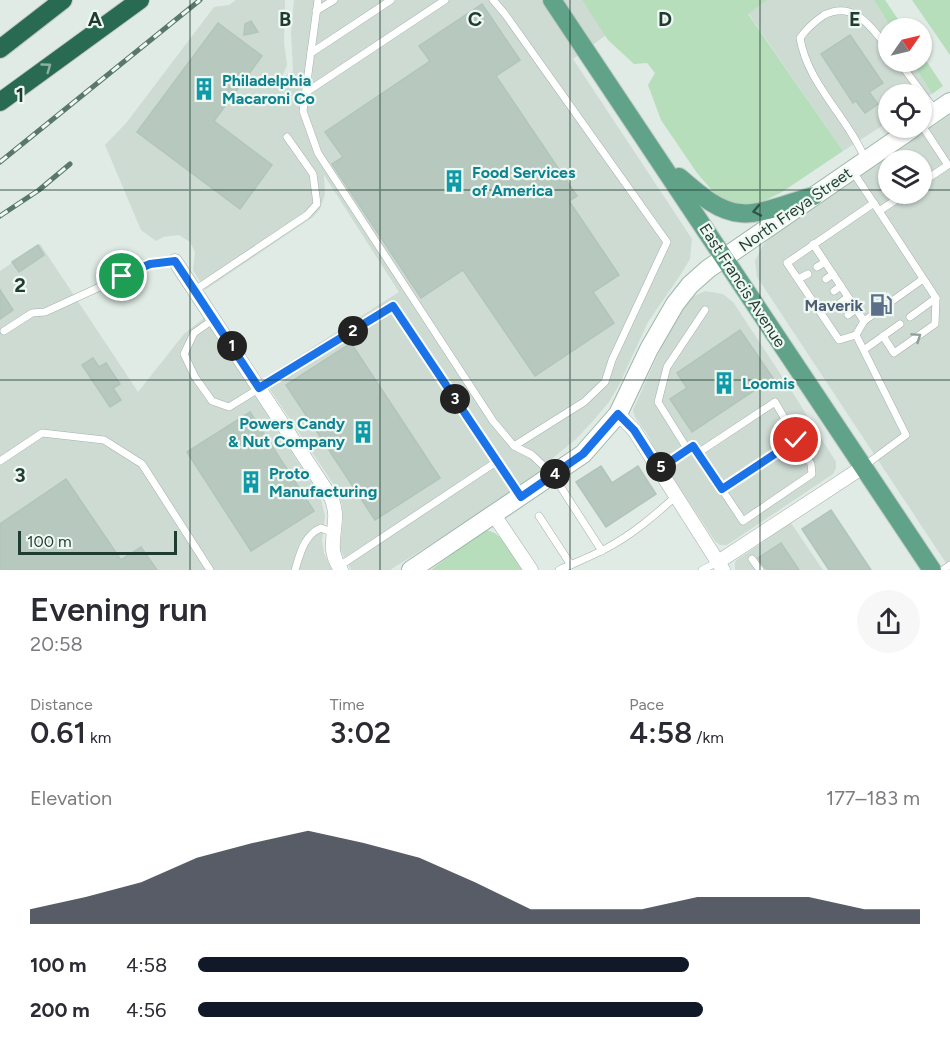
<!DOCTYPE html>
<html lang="en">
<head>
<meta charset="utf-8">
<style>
	:root { --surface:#fff; --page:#f7f7f7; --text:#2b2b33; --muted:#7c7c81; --accent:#111827 }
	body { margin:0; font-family:Figtree,sans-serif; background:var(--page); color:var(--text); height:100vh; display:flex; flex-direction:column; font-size:22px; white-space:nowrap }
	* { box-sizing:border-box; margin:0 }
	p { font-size:20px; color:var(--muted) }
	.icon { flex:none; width:33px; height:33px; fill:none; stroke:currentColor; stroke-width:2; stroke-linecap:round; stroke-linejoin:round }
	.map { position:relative; height:570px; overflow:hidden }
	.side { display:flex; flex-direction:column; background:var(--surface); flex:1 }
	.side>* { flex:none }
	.needle { width:39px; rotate:56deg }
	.tools { position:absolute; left:878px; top:18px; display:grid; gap:12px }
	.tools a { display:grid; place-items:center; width:54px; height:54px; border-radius:50%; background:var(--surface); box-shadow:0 2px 4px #0004; font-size:30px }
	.scale { position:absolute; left:18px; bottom:15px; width:159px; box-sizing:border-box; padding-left:6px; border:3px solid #1f3c30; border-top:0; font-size:16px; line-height:21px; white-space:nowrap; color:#1f3c30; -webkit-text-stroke:4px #eff8f2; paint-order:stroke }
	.pin { position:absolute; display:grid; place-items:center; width:51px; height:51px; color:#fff; margin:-26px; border:3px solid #fff; border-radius:50%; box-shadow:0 2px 6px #0007 }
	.km { position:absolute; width:30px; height:30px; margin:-15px; border-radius:50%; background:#222; color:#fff; font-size:16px; line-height:30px; text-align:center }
	.round { display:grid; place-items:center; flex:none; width:63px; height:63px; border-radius:32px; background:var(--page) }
	.headline { display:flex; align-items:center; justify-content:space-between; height:102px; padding:0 30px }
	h1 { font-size:33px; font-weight:600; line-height:45px }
	.stats { display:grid; grid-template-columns:repeat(3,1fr); gap:9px; height:102px; padding:6px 30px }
	.stats div { display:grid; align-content:center }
	.stats b { font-size:30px; font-weight:600 }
	.stats small { font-size:16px; font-weight:400 }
	.stats p { font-size:16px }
	.chart { height:168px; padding:12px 30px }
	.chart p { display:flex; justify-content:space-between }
	.chart svg { width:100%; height:108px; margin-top:6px; fill:var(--accent); opacity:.7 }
	ul { padding:0 30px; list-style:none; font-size:20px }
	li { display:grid; grid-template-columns:96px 72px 1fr; align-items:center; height:45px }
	li i { height:15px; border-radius:8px; background:var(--accent) }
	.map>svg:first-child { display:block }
</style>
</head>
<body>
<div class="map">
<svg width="950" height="570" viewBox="0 0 950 570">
	<rect width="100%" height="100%" fill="#dfebe4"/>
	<g fill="#cddbd3" fill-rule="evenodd">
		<path d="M236 0H285L284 43 287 65 281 79 293 71 291 32 294 0H582L606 35 573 59 692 239 690 259 681 274 648 322 619 385 609 402 592 422 576 439 553 458 525 485 390 570H351L340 549 343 519 342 504 336 488 263 379 399 292 324 175 325 194 320 209 313 217 205 290 193 270 195 252 190 242 179 235 163 237 156 241 141 230 105 145 127 122 214 7 229 5Z"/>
		<path d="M767 0H874L891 28H888V62H912L932 94 921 100V94H888V122L843 151 748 13Z"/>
		<path d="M950 115V569L757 277 755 261 763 245 779 229ZM888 160H921V194H888Z"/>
		<path d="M40 244 138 392 184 334 204 318 320 496 325 516 322 540 324 553 332 570H0V271Z"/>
		<path d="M705 291 723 294 733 302 791 390 836 462V468L833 474 727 545H720L715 541 659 457 647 434 635 417 633 410 670 328 692 297Z"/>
		<path d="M791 523 823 570H735V562L738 559Z"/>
	</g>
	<g fill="#b6debb">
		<path d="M582 0H767L748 14 843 151 782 192 758 204 734 205 716 195 697 173 661 120 648 85 655 73 647 63 634 64 608 40Z"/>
		<path d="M874 0H885L904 28H891Z"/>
		<path d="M912 0H950V55Z"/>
		<path d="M921 53 943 86 932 94 912 62H921Z"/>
		<path d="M484 530C502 530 513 556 522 570H431Z"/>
	</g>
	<g fill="#b7c9bf" stroke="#b1c5ba" stroke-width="1.5">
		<path d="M482 4 520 60 496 76 577 196 569 201 619 275 593 292 614 323 535 376 463 270 421 298 332 164 343 157 325 132 430 61 419 46Z"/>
		<path d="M251 21 258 32 244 35 245 24Z"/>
		<path d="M218 23 262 56 214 121 272 165 240 209 137 132Z"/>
		<path d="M850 35 883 83 869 92 878 104 865 113 856 101 853 103 821 54Z"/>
		<path d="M38 245 44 255 19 272 12 262Z"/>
		<path d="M0 290 13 310 0 319Z"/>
		<path d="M740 330 773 378 692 432 670 399 687 388 677 373Z"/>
		<path d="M351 343 440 478 375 520 286 385Z"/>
		<path d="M93 358 99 367 106 363 120 384 113 388 121 400 110 407 82 365Z"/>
		<path d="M250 412 314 511 251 551 187 452Z"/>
		<path d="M601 466 612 483 638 466 656 494 606 527 576 482Z"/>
		<path d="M66 479 121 560 141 547 157 570H0V524Z"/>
		<path d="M831 510 871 570H829L802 529Z"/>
		<path d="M781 543 799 570 766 569 758 558Z"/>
	</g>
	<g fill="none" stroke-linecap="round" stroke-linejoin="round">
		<g stroke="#a2b3aa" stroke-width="8">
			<g id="lane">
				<path d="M318 0 303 111 318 153 493 421 514 446 532 455 553 475 602 551"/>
				<path d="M493 0 505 14 667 242 612 360 605 382 584 402 514 446"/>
				<path d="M316 11 334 0"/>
				<path d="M311 53 391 0"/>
				<path d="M899 62 935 110"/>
				<path d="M305 93 445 0"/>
				<path d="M921 124 948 165 921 183"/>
				<path d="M866 160C861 150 856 140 850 131 831 101 806 74 800 38 807 28 814 22 824 15 854 0 871 27 888 48"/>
				<path d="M853 172 879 211 905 194"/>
				<path d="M879 211 936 298 935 324 894 353 883 336"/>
				<path d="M813 244 864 321 856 335"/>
				<path d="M817 267 825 262"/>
				<path d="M798 279 808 274"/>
				<path d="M826 279 833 274"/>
				<path d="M195 290 307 215 317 204 313 174 287 137"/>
				<path d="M834 291 841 286"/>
				<path d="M840 303 848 297"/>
				<path d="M848 315 856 309"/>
				<path d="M910 317 936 298"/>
				<path d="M214 319 194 333 184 354 195 377 212 401 229 407 393 306 496 462"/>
				<path d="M864 321 923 279"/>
				<path d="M4 331 32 313 45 312 150 264 175 261"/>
				<path d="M865 349 900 324"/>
				<path d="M688 450 658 402 667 367 705 310"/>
				<path d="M0 461 42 433 104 440 142 464 210 570"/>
				<path d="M864 466 906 435 856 335 839 340 787 263 874 203"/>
				<path d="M659 469 693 446 743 521 812 474 811 464 775 402 698 453"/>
				<path d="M722 489 797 440"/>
				<path d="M539 516 571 565"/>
				<path d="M752 559 760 570"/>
				<path d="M338 567 496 462 520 496"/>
				<path d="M295 570C300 554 304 535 321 528L333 533"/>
				<path d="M559 570C574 563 590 557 605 549 632 535 654 516 676 496"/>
				<path d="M702 570 718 562"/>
				<path d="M943 570 950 565"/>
			</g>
		</g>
		<g stroke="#a2b3aa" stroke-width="15">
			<g id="street">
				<path d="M175 261 332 499C334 506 336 512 335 519 334 540 328 550 341 570"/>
				<path d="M618 414 634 430 723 570"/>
				<path d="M494 515 531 570"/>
				<path d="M718 562 863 467"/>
			</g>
		</g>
		<g stroke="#9db7aa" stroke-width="20">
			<g id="secondary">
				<path d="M921 122 950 102"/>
				<path d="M411 570 583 454 618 414 649 349 675 304 690 285 708 269 913 128"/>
			</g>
		</g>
		<g stroke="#c0c8c5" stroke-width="20">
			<g id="primary">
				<path d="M552 0 932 570"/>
				<path d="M679 177C696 191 716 211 740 213 760 216 793 201 814 196"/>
			</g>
		</g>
		<g stroke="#c0c8c5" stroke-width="20">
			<g id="highway">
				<path d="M0 49 63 0"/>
				<path d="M0 102 140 0"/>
			</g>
		</g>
		<use href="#lane" stroke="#fff" stroke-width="7"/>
		<use href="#street" stroke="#fff" stroke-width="14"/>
		<use href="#secondary" stroke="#fff" stroke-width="18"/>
		<use href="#primary" stroke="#61a388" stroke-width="18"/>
		<use href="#highway" stroke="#296a53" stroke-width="18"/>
		<g stroke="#59786b" stroke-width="5">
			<g id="rail">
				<path d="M0 162 200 0"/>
				<path d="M0 216 39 190 70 164"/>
			</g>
		</g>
		<use href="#rail" stroke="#eff8f2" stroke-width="3" stroke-dasharray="9" stroke-linecap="butt"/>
	</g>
	<defs><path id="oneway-chevron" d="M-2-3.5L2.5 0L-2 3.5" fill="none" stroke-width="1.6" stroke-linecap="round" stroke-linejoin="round" transform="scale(1.5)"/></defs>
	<use stroke="#8cb1a2" href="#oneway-chevron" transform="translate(47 67) rotate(-36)"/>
	<use stroke="#305646" href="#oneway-chevron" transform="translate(757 211) rotate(168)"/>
	<use stroke="#8f9e98" href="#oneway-chevron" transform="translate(917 337) rotate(-34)"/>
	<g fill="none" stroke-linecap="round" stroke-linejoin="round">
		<g stroke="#fff" stroke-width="12">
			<path id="route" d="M122 276 150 264 175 261 259 388 393 306 521 497 583 454 618 414 634 430 659 469 693 446 722 489 796 440"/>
		</g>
		<use href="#route" stroke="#1a73e8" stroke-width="8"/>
	</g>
	<path fill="none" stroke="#1f3c30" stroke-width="1.5" stroke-opacity="0.55" d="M190 0V570M380 0V570M570 0V570M760 0V570M0 190H888M921 190H950M0 380H950"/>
	<defs>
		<g id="building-bare" transform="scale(1.8)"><path d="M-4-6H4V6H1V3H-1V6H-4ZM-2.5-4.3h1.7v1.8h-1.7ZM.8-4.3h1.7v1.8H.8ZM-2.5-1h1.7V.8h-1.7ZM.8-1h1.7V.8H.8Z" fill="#0f9aa8" stroke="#eff8f2" stroke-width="2.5" paint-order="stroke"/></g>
		<g id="fuel-bare" transform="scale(1.8)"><path d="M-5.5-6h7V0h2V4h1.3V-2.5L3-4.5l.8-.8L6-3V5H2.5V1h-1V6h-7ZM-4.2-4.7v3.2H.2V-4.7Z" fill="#5c6f8a" stroke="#eff8f2" stroke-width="2.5" paint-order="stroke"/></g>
	</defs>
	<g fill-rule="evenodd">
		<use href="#building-bare" x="204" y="89"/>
		<use href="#building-bare" x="454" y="181"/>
		<use href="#fuel-bare" x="881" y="305"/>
		<use href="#building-bare" x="724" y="383"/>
		<use href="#building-bare" x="363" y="432"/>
		<use href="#building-bare" x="251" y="482"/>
	</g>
	<g text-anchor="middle" stroke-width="4.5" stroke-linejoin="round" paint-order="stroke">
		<g font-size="16" font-weight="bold" fill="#0d838f" stroke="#eff8f2" text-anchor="start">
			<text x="222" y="86">Philadelphia<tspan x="222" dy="18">Macaroni Co</tspan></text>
			<text x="472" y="178">Food Services<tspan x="472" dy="18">of America</tspan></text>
			<text x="742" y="389">Loomis</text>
			<text x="345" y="429" text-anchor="end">Powers Candy<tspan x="345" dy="18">&amp; Nut Company</tspan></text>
			<text x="269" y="479">Proto<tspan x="269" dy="18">Manufacturing</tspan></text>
		</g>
		<g font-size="16" fill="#1f3c30" stroke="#eff8f2">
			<text transform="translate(795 209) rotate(-35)" y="6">North Freya Street</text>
			<text transform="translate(743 285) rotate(57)" y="6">East Francis Avenue</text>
		</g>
		<g font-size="16" font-weight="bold" fill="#4e5e75" stroke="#eff8f2" text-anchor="end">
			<text x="863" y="311">Maverik</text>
		</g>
	</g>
	<g font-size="20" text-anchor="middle" font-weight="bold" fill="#1f3c30" stroke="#eff8f2" stroke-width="4.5" stroke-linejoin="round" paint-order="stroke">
		<text x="95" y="26">A</text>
		<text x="285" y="26">B</text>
		<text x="475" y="26">C</text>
		<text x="665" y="26">D</text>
		<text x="855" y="26">E</text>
		<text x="20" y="102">1</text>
		<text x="20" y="292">2</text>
		<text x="20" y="482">3</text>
	</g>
</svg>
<div class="tools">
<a><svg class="needle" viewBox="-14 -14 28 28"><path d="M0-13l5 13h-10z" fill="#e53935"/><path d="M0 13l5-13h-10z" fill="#7c7c81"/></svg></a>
<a><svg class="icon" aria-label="locate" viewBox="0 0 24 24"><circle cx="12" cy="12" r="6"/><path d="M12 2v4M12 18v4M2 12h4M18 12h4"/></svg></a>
<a><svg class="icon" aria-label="layers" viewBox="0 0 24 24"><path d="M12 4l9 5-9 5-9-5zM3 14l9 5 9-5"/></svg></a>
</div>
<div class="scale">100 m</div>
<div class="pin" style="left:122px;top:276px;background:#1e9e55"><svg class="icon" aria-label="arrive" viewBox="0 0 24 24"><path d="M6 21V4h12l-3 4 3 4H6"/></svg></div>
<div class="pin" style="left:796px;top:440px;background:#d93025"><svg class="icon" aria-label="check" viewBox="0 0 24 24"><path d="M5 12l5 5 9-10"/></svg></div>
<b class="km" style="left:232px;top:346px">1</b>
<b class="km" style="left:353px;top:331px">2</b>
<b class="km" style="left:455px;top:399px">3</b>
<b class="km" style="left:555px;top:474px">4</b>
<b class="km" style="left:661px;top:467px">5</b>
</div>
<section class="side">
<div class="headline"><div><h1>Evening run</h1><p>20:58</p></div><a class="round"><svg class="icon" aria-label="share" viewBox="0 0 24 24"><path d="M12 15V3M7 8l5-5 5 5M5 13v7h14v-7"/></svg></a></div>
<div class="stats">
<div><p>Distance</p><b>0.61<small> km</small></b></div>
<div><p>Time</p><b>3:02</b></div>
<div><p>Pace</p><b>4:58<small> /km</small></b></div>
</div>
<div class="chart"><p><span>Elevation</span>177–183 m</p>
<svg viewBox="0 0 160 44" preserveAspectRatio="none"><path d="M0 44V38L10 33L20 27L30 17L40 11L50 6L60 11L70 17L80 27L90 38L100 38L110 38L120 33L130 33L140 33L150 38L160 38V44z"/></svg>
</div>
<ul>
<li><b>100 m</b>4:58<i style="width:68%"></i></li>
<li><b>200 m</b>4:56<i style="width:70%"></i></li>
</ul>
</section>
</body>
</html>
